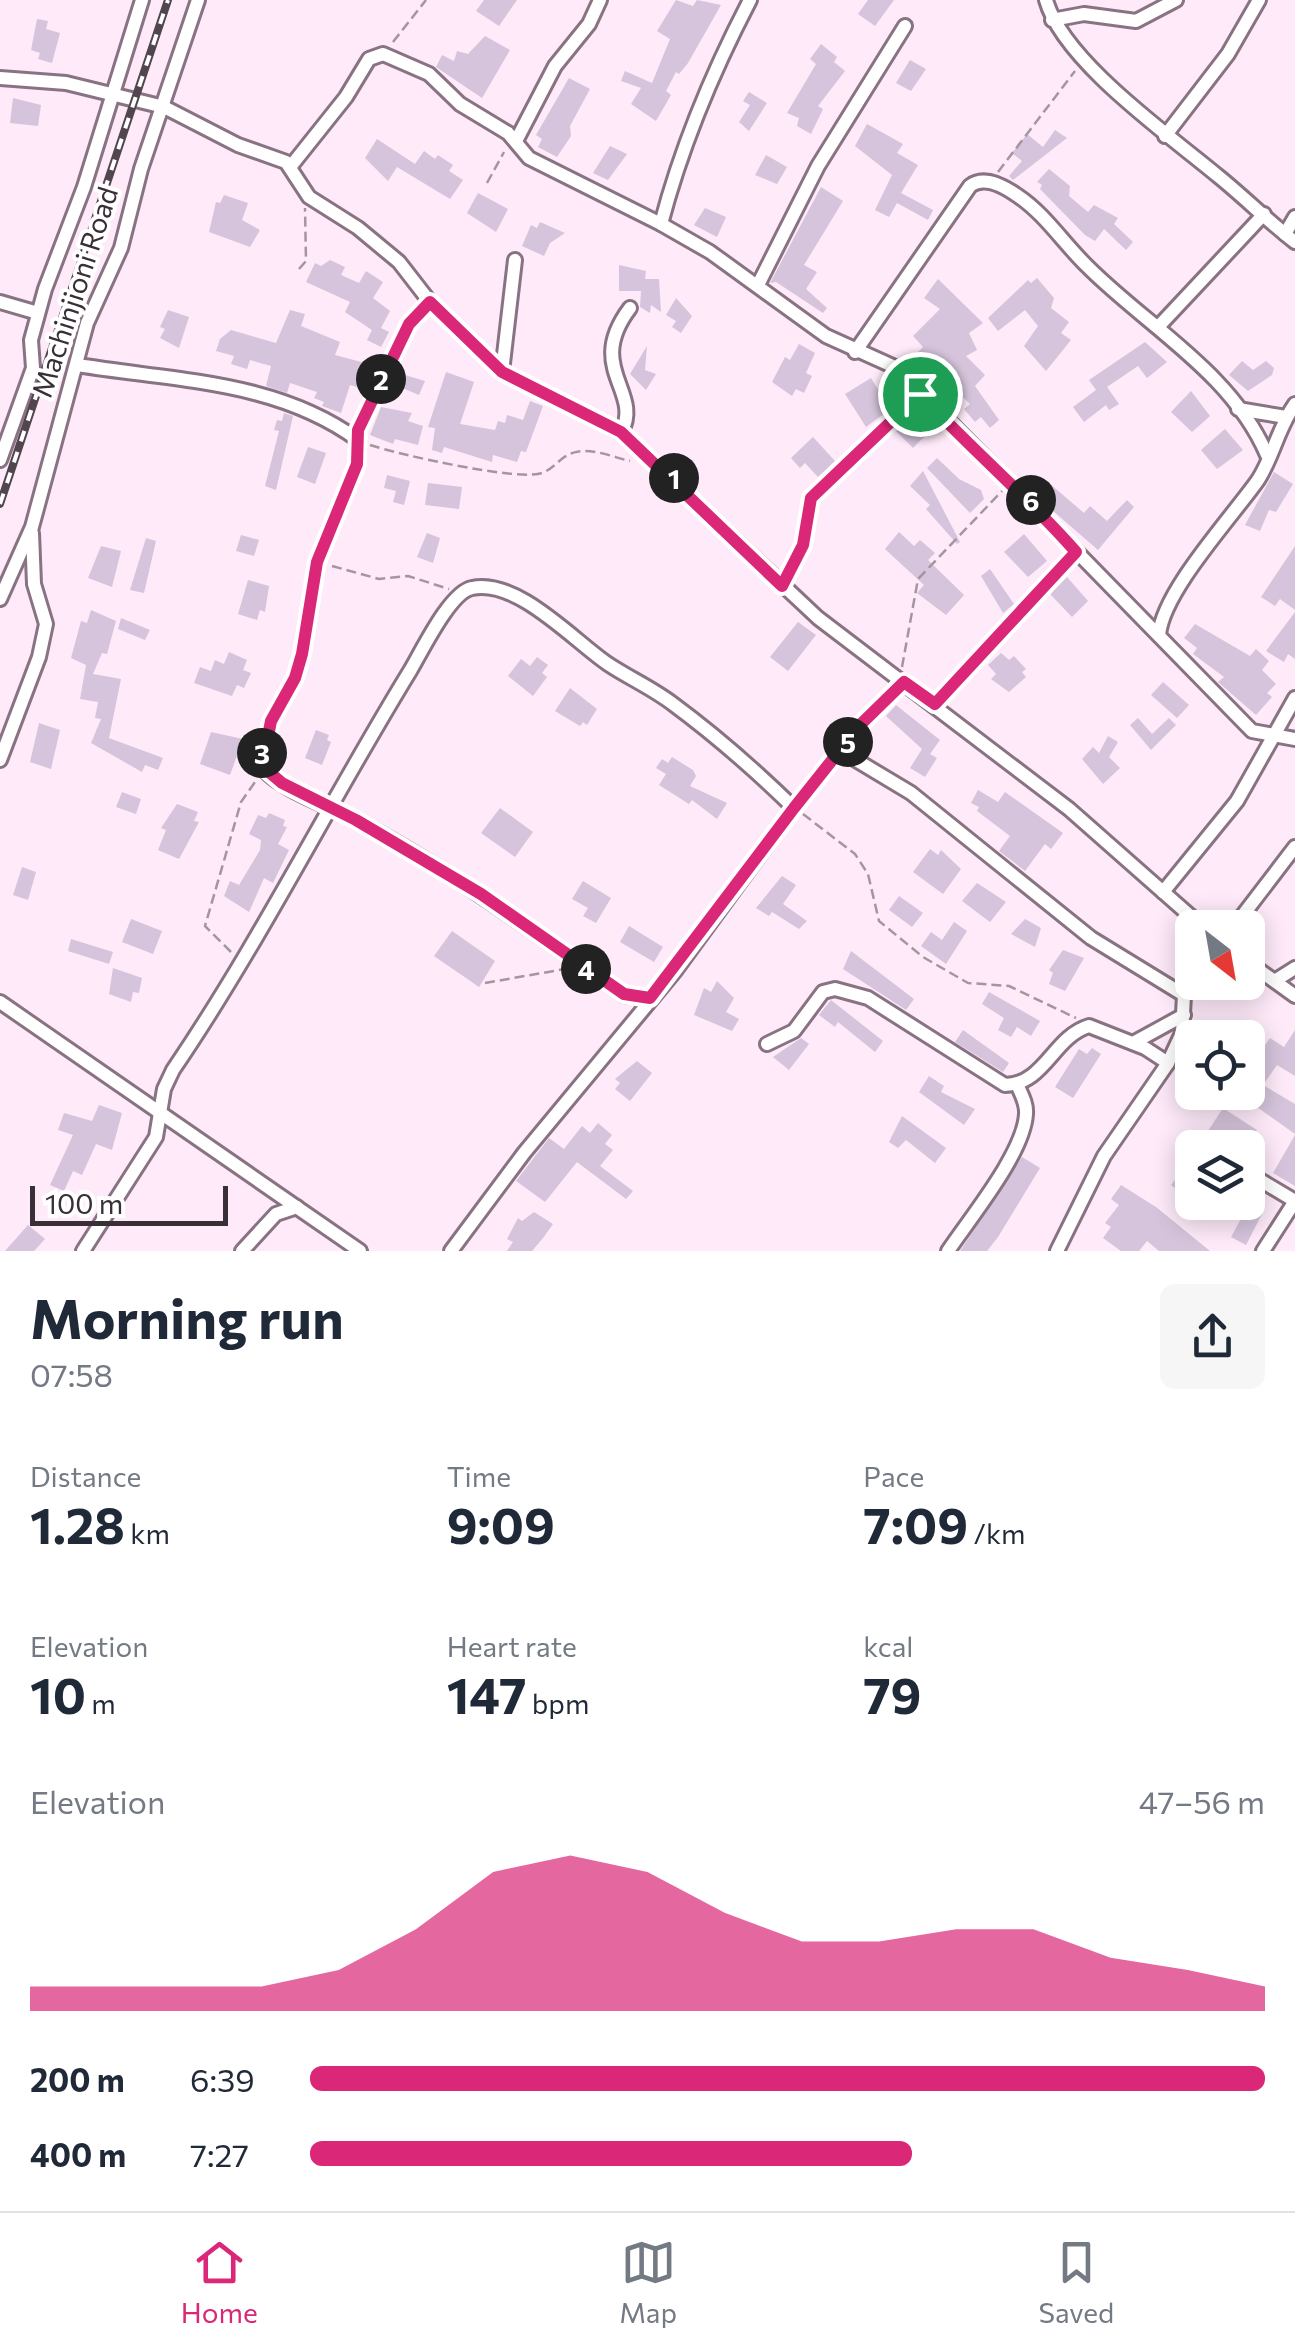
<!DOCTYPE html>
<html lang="en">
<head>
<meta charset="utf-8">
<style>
	:root { --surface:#fff; --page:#f6f6f7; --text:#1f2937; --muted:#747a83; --line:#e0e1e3; --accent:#db2777 }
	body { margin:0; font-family:Commissioner,sans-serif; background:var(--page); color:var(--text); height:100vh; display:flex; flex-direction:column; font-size:38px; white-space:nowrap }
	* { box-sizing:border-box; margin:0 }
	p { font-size:32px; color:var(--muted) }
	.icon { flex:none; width:55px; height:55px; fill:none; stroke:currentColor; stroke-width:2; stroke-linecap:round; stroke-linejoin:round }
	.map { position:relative; height:1251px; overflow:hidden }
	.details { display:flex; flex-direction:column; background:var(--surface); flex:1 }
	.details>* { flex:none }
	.needle { width:65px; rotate:149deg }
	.tools { position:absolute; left:1175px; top:910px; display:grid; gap:20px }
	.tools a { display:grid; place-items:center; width:90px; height:90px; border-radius:15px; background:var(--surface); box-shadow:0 5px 25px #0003; font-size:50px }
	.scale { position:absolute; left:30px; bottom:25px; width:198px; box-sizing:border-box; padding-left:10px; border:5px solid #392f36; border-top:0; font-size:28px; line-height:35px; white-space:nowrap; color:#392f36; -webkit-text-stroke:8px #fff; paint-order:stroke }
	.pin { position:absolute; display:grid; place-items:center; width:85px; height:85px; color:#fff; margin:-42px; border:5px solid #fff; border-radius:50%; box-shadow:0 2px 10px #0007 }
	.km { position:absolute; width:50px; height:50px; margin:-25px; border-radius:50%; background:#222; color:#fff; font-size:28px; line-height:50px; text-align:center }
	.round { display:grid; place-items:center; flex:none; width:105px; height:105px; border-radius:15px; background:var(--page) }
	.head { display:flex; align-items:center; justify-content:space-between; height:170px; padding:0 30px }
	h1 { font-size:55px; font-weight:700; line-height:75px }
	.stats { display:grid; grid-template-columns:repeat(3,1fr); gap:15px; height:170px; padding:10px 30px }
	.stats div { display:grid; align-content:center }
	.stats b { font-size:50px; font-weight:700 }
	.stats small { font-size:28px; font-weight:400 }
	.stats p { font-size:28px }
	.chart { height:280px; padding:20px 30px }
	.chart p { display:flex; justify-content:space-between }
	.chart svg { width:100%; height:180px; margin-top:10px; fill:var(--accent); opacity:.7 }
	ul { padding:0 30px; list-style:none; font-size:32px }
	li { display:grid; grid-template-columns:160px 120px 1fr; align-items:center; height:75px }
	li i { height:25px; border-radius:12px; background:var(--accent) }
	.tab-bar { display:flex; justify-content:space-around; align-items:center; height:140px; border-top:2px solid var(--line); background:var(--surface); font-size:28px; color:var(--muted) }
	.tab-bar a { display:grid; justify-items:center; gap:5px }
	.tab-bar .on { color:var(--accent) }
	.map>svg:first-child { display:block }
</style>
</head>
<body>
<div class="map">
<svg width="1295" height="1251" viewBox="0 0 1295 1251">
	<rect width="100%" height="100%" fill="#feeaf9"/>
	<g fill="#d5c4db">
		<path d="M484 0H517L499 26 476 11Z"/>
		<path d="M676 0 693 6 697 0 721 5 688 63 679 74 676 72 666 91 671 95 656 121 631 104 641 88 621 81 625 71 652 83 670 39 657 31Z"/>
		<path d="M868 0H894L875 26 858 14Z"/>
		<path d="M37 19 48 21 46 29 60 33 52 63 38 59 40 53 31 50Z"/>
		<path d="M485 36 510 50 482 98 436 67 442 55 454 61 457 51 468 54Z"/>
		<path d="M821 44 837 57 834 62 845 71 818 106 823 109 811 134 797 126 799 118 787 113 816 64 810 59Z"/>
		<path d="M910 60 926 69 911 91 896 83Z"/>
		<path d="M569 78 590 89 570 126 571 136 557 157 538 147 542 139 536 135Z"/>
		<path d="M749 92 767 103 749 131 739 122 750 105 743 101Z"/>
		<path d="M13 98 41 105 38 126 10 123Z"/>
		<path d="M867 124 903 144 897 153 918 165 901 193 933 210 928 220 897 203 889 217 875 210 892 175 855 146Z"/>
		<path d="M1055 130 1067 138 1013 180 1009 176 1022 161 1012 153 1027 134 1043 147Z"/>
		<path d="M377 139 415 164 424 151 435 159 438 155 453 165 449 171 463 180 450 199 397 167 388 181 365 158Z"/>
		<path d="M610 146 627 154 608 180 593 173Z"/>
		<path d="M766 155 787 167 777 184 755 175Z"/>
		<path d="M1049 169 1070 186 1069 196 1088 212 1094 205 1118 218 1114 224 1133 242 1126 250 1104 229 1095 241 1085 235 1040 189 1042 185 1037 182Z"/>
		<path d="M821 187 843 201 804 265 817 272 806 289 827 308 823 313 776 282 770 283Z"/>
		<path d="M478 193 508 209 496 232 467 213Z"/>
		<path d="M224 195 248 203 242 220 260 230 250 247 209 232 216 202 220 203Z"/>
		<path d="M705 208 726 217 717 237 694 225Z"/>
		<path d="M540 222 565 233 550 243 544 256 522 246 531 225 537 228Z"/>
		<path d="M330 260 345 267 341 275 359 283 366 271 383 282 373 298 390 311 381 328 389 332 381 347 367 340 372 330 345 312 350 302 306 282 315 263 321 266Z"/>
		<path d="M619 265 646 271 645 279H659L661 312 651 305 650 313 640 307 641 291H619Z"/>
		<path d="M1037 278 1054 298 1051 308 1069 322 1061 333 1071 340 1046 371 1024 346 1038 326 1025 310 998 331 988 318 1028 280 1031 283Z"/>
		<path d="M938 279 983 323 969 333 977 350 966 356 985 375 975 386 999 420 990 428 981 417 975 422 964 409 970 404 917 353 923 347 913 336 940 309 924 298Z"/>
		<path d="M676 298 692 316 681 333 672 327 676 321 666 315Z"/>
		<path d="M168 310 189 317 179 348 160 338 165 329 160 327Z"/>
		<path d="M290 310 305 314 301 326 340 342 335 355 365 363 362 373 368 374 363 389 350 385 341 413 322 406 324 402 314 398 317 392 290 383 287 393 266 386 271 366 250 360 247 369 231 364 234 356 216 351 220 339 231 330 276 343Z"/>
		<path d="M1145 342 1167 362 1147 378 1138 366 1107 387 1119 404 1109 410 1106 405 1084 422 1073 407 1096 390 1089 380Z"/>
		<path d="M799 344 815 353 806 373 812 376 804 393 796 389 792 396 772 382 785 357 790 360Z"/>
		<path d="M647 346 645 370 656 374 646 390 630 374Z"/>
		<path d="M1242 361 1253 370 1266 361 1274 368 1272 375 1248 391 1229 375Z"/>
		<path d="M446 372 474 382 460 424 495 430 498 421 505 423 507 415 523 420 530 401 543 406 526 452 521 451 517 462 493 455 492 462 444 447 442 453 432 450 435 428 428 427Z"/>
		<path d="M398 373 425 381 419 395 393 384Z"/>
		<path d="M871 378 890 409 866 427 845 394Z"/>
		<path d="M1191 391 1210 416 1192 432 1171 412Z"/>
		<path d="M381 407 412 413 408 421 423 426 418 445 395 439 393 444 370 435Z"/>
		<path d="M284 413 293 416 276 490 265 486 279 431 274 430 277 420 282 421Z"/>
		<path d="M909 419 925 436 913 448 896 431Z"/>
		<path d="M1225 429 1243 450 1217 469 1201 450Z"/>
		<path d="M813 437 835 461 818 477 805 463 800 468 791 458Z"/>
		<path d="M308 447 326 453 315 484 297 477Z"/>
		<path d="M937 458 959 479 981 490 984 499 970 513 927 468Z"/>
		<path d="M923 471 960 542 957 544 926 509 930 505 910 486Z"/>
		<path d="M1274 472 1293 484 1276 512 1269 510 1260 531 1245 525Z"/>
		<path d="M387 475 410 481 404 505 393 502 396 491 384 488Z"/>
		<path d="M428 483 462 487 459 509 425 505Z"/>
		<path d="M1049 483 1084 513 1090 506 1107 521 1127 500 1134 507 1098 550 1037 497Z"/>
		<path d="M899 532 914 546 920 540 935 553 928 560 964 595 946 615 917 593 924 585 885 549Z"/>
		<path d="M427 533 440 538 433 563 417 557Z"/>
		<path d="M1024 534 1047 561 1028 577 1004 552Z"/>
		<path d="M241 535 259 540 254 556 236 551Z"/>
		<path d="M146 538 156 541 144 593 130 590Z"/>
		<path d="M101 546 121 551 112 587 88 578Z"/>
		<path d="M1295 546V610L1280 599 1275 606 1261 597Z"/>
		<path d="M990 569 1014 604 1003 613 981 576Z"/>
		<path d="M1067 577 1088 601 1072 617 1050 594Z"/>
		<path d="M248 580 269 586 265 612 260 610 257 620 238 614Z"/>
		<path d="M91 610 116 621 107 654 102 653 93 674 121 679 109 738 163 758 158 770 145 765 142 772 91 743 101 719 95 718 98 702 80 699 86 665 71 658 81 621 87 623Z"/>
		<path d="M1295 612V659L1288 654 1284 662 1266 651Z"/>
		<path d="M121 618 150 630 145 640 118 629Z"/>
		<path d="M798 622 816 635 788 671 770 657Z"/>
		<path d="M1195 624 1250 656 1256 649 1269 661 1262 670 1276 684 1267 693 1272 697 1256 715 1218 682 1224 677 1193 654 1197 648 1184 638Z"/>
		<path d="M229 652 247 660 243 670 251 673 244 688 237 685 232 696 194 683 200 667 211 671 215 660 224 664Z"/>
		<path d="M1001 653 1009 660 1014 656 1026 669 1022 672 1026 677 1009 692 991 679 996 674 988 665Z"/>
		<path d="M537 657 548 665 542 673 547 677 533 696 508 676 521 659 530 666Z"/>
		<path d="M1163 682 1189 705 1177 718 1151 695Z"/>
		<path d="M570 688 597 709 587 725 583 722 580 726 555 711Z"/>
		<path d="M896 705 940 740 930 754 937 758 925 777 910 768 922 749 886 716Z"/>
		<path d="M1138 718 1152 734 1169 718 1176 725 1151 750 1130 725Z"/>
		<path d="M39 723 60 730 51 769 30 762Z"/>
		<path d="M316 730 329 735 327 740 331 742 322 765 305 758Z"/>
		<path d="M211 732 243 739 230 775 200 764Z"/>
		<path d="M1108 736 1118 742 1109 757 1120 768 1103 784 1082 759 1093 747 1099 753Z"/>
		<path d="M672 757 693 770 696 776 690 786 727 803 717 819 692 800 689 804 659 785 666 774 656 768 662 759 668 763Z"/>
		<path d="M978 790 998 802 1005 792 1063 833 1051 849 1045 844 1025 871 999 851 1010 836 977 811 979 807 971 803Z"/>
		<path d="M122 792 141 799 136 814 116 807Z"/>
		<path d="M177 804 198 812 194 821 199 822 179 859 158 850 166 830 161 828Z"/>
		<path d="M500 808 533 832 515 857 481 833Z"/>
		<path d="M269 813 285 820 283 826 287 827 278 844 289 850 273 883 264 878 249 912 224 896 230 881 239 885 260 850 261 840 249 834 258 815 266 818Z"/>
		<path d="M930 849 938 855 941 850 961 869 943 894 913 872Z"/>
		<path d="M22 867 36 872 28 900 13 895Z"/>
		<path d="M782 876 796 885 783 904 807 921 799 929 772 912 769 916 756 908Z"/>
		<path d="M583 881 611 898 596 923 583 916 588 908 572 899Z"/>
		<path d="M977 883 1006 902 990 922 962 901Z"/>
		<path d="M899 896 923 913 912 927 889 910Z"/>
		<path d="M131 919 162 931 153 954 122 942Z"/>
		<path d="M1025 919 1041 928 1035 947 1011 934Z"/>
		<path d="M954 922 967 931 946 964 921 946 931 932 942 940Z"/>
		<path d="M629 926 663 947 654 962 620 942Z"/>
		<path d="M452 931 495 961 479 987 434 956Z"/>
		<path d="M71 939 113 952 109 964 68 951Z"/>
		<path d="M1063 950 1084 958 1065 991 1049 984 1053 973 1049 970Z"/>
		<path d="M851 951 914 999 906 1010 843 969Z"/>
		<path d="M113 968 142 978 139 993 133 992 131 1002 109 994Z"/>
		<path d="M717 981 734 998 726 1012 739 1019 732 1031 694 1015 704 988 711 992Z"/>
		<path d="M989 992 1040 1021 1031 1036 1017 1027 1011 1037 998 1030 1004 1018 982 1004Z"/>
		<path d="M831 1000 883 1041 875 1052 838 1022 835 1027 819 1015Z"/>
		<path d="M963 1030 1009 1063 1003 1072 955 1042Z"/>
		<path d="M1295 1030V1076L1277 1065 1263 1085 1295 1104V1134L1243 1097 1254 1082 1248 1078V1046L1259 1054 1270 1038 1284 1047Z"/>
		<path d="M801 1038 809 1044 789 1070 773 1057Z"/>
		<path d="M1092 1048 1101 1054 1073 1098 1055 1087 1079 1049 1087 1054Z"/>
		<path d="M637 1061 652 1073 630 1101 615 1089 620 1083 615 1079Z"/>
		<path d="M929 1076 944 1086 941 1092 975 1109 964 1125 919 1092Z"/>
		<path d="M99 1105 122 1113 112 1150 96 1144 82 1175 73 1171 64 1191 50 1185 73 1135 58 1130 64 1113 92 1121Z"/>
		<path d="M1223 1108 1257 1130 1246 1148H1223L1226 1142 1208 1131Z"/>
		<path d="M902 1116 946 1148 935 1163 906 1140 898 1148 889 1142Z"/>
		<path d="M598 1123 612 1135 605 1144 613 1150 600 1166 633 1191 626 1199 577 1162 545 1202 516 1181 549 1138 564 1149 582 1126 590 1133Z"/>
		<path d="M1295 1135V1186L1273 1173Z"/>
		<path d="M1022 1157 1040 1168 998 1237 987 1251H960Z"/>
		<path d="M1185 1167 1192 1172V1200L1171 1185Z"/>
		<path d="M1121 1185 1156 1207 1210 1251H1159L1147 1241 1139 1251H1121L1103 1238 1111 1227 1105 1223 1119 1205 1111 1199Z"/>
		<path d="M1248 1206 1262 1214 1246 1245 1231 1237Z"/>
		<path d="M534 1212 553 1224 543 1238 532 1251H507L513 1242 507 1239 518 1218 522 1221Z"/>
		<path d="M28 1225 45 1239 34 1251H5Z"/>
	</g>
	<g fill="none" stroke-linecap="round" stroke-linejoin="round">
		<g stroke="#897383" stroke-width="18">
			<g id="minor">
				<path d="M1046 0C1063 61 1169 135 1218 176 1244 197 1269 222 1295 242"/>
				<path d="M1052 20 1084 14 1136 21 1176 0"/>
				<path d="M0 78 66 83 164 107 238 145 286 162 309 197 358 228 399 262 430 302 502 372 621 433 818 618 1069 809 1204 928"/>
				<path d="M1165 136 1228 54 1259 0"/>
				<path d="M516 141 555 66 589 24 600 0"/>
				<path d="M291 166 346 97 369 59 383 54 429 74 460 104 508 133 529 158 661 224 710 252 826 336 897 368 1252 731 1295 739"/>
				<path d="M661 224C682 144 712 73 750 0"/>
				<path d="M1285 234 1295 217"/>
				<path d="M758 285 818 166 905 26"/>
				<path d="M0 302 38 313"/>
				<path d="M430 302 409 324 358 431 357 464 317 563 302 654 295 678 271 721 262 767C277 788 330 807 354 819 449 869 536 934 624 995L650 998"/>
				<path d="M1159 326 1264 214"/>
				<path d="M855 352 970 186C984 175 1004 186 1018 196 1045 214 1064 244 1088 267 1148 327 1232 373 1267 455"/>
				<path d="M78 365C174 381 276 380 358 440"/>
				<path d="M502 372 515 260"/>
				<path d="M1238 409 1286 417"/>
				<path d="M621 433C644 391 584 369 630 308"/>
				<path d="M0 460 33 368 31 340 45 289 84 187 142 0"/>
				<path d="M782 586 803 545 811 498 920 394"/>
				<path d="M0 599 32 527 87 323 121 248 141 169 198 0"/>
				<path d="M1159 635C1163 591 1232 517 1258 480 1273 457 1278 428 1295 404"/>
				<path d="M935 704 1076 551"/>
				<path d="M841 751 911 793 1091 938 1184 995"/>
				<path d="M0 760 39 657 46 624 34 584 32 533"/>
				<path d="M1163 892 1237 801 1295 698"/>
				<path d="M1233 928 1295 847"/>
				<path d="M1248 962 1295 996"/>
				<path d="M1276 980 1295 968"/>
				<path d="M0 1002 360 1251"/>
				<path d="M1133 1043 1184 1015"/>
				<path d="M767 1044 794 1031 823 992 835 989 868 998 1005 1085C1045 1084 1053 1037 1089 1026L1145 1048 1168 1063"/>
				<path d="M1199 1145 1203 1148"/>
				<path d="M1248 1173 1295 1201"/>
				<path d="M83 1251 156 1137 164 1089 173 1070C260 942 329 803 410 671 422 651 450 592 472 588 517 578 574 641 608 664 629 678 652 688 673 704 715 735 756 771 794 808"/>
				<path d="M242 1251 276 1214 297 1207"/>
				<path d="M451 1251 524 1153 675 971 794 808 860 725 904 683"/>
				<path d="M948 1251C970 1218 1024 1153 1026 1114 1027 1103 1021 1094 1017 1084"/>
				<path d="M1057 1251 1104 1156 1168 1063 1182 1033 1184 995 1192 974"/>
				<path d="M1263 1251 1295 1201"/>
			</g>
		</g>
		<g stroke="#a595a1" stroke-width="2.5" stroke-dasharray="10 5" stroke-linecap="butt">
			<path d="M393 42 426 0"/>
			<path d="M998 172 1075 71"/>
			<path d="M487 183 504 152"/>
			<path d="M299 269 306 261 305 208"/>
			<path d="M370 445C401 455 508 479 538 474 549 472 555 464 563 458 583 443 608 456 630 461"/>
			<path d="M332 566 379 579 408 576 449 589"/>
			<path d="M902 667 918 579 1002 491"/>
			<path d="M803 814 855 854 868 874 879 921 923 957 968 983 1009 986 1076 1018"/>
			<path d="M231 952 205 926 241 802 255 782"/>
			<path d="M485 983 565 969"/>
		</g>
		<use href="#minor" stroke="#fff" stroke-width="12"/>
		<g stroke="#51464e" stroke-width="8">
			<path id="rail" d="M0 504 168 0"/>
		</g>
		<use href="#rail" stroke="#fff" stroke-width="4" stroke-dasharray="11" stroke-linecap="butt"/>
	</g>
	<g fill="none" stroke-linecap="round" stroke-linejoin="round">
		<g stroke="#fff" stroke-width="20">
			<path id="route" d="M430 302 502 372 621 432 782 586 803 545 811 498 920 394C971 449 1027 496 1076 552L935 704 904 682 860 725 794 808 650 998 624 994 481 894 356 820 282 783 262 766 271 721 295 678 302 654 317 562 357 464 358 430 409 324Z"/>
		</g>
		<use href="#route" stroke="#db2777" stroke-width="12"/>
	</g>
	<g text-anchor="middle" stroke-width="8" stroke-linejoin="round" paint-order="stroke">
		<g font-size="28" fill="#392f36" stroke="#fff">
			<text transform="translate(75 292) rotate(-72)" y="10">Machinjioni Road</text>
		</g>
	</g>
</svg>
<div class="tools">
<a><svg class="needle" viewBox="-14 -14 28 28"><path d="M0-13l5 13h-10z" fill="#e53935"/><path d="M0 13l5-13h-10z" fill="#747a83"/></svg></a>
<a><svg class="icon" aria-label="locate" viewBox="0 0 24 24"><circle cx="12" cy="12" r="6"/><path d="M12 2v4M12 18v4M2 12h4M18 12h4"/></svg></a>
<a><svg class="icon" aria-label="layers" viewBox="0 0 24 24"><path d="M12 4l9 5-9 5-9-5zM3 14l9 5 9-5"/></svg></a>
</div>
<div class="scale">100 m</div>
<div class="pin" style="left:920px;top:394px;background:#1e9e55"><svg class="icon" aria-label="arrive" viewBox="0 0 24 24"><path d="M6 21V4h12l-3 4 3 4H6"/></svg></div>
<b class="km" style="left:674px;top:478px">1</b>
<b class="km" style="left:381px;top:379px">2</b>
<b class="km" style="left:262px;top:753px">3</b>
<b class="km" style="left:586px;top:969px">4</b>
<b class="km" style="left:848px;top:742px">5</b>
<b class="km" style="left:1031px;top:500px">6</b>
</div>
<section class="details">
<div class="head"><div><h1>Morning run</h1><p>07:58</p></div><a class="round"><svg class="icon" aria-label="share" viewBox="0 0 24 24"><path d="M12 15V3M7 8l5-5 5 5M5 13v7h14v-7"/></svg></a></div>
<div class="stats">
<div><p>Distance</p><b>1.28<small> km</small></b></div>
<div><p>Time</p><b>9:09</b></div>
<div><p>Pace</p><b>7:09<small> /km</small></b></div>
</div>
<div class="stats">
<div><p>Elevation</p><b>10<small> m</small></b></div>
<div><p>Heart rate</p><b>147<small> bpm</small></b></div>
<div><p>kcal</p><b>79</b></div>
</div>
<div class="chart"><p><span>Elevation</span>47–56 m</p>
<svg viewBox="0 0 160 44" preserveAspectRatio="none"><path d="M0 44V38L10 38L20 38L30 38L40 34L50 24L60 10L70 6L80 10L90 20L100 27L110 27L120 24L130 24L140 31L150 34L160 38V44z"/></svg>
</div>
<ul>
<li><b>200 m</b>6:39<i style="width:100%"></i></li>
<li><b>400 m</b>7:27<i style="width:63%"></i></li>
</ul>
</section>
<nav class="tab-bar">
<a class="on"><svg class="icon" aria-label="home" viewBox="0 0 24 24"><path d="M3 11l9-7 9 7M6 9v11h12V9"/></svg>Home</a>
<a><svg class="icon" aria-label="map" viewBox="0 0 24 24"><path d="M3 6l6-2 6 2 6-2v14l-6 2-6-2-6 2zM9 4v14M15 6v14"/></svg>Map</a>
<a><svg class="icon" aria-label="saved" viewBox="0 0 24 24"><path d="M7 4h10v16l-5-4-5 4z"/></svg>Saved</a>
</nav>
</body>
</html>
